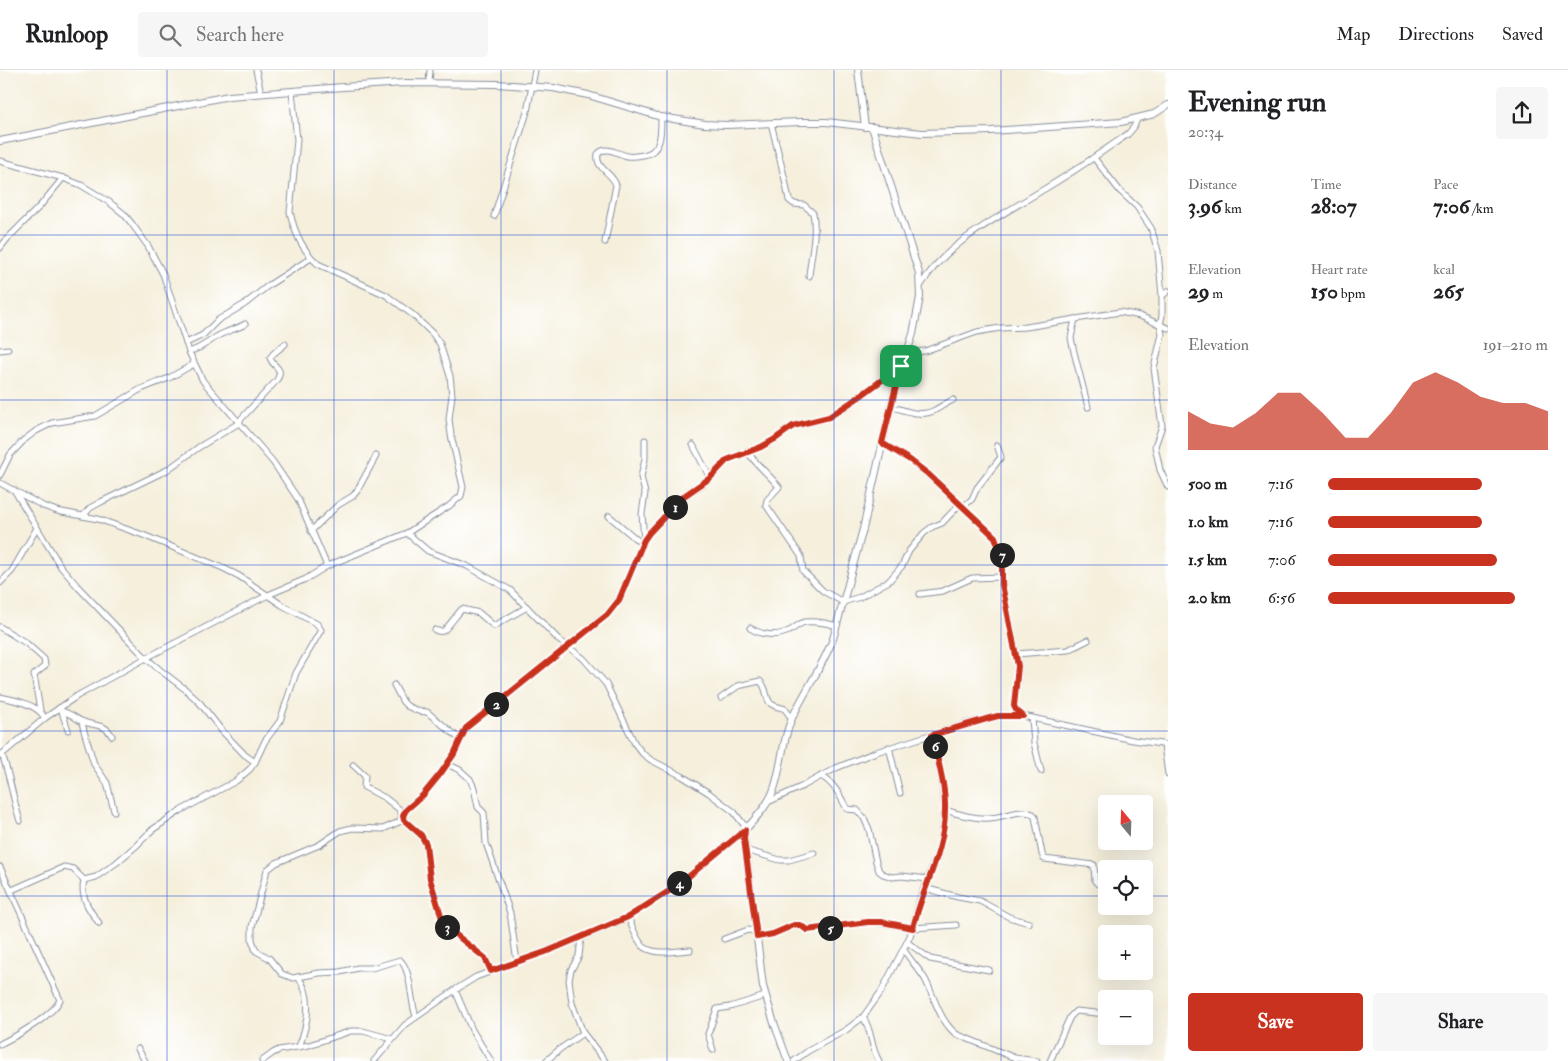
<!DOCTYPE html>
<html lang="en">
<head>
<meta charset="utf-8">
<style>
	:root { --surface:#fff; --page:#f6f6f6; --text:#202124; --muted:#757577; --line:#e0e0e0; --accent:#c8321e }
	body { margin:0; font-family:"IM FELL Double Pica",serif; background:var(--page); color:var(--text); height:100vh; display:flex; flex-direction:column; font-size:19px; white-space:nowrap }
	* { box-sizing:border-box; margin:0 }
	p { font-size:16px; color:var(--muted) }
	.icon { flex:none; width:28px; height:28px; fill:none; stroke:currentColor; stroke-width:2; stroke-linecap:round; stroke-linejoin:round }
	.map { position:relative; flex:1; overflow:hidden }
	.details { display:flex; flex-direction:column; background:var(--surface); width:400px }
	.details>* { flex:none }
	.needle { width:32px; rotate:341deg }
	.fabs { position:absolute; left:1098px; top:725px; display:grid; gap:10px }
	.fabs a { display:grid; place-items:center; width:55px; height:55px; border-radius:5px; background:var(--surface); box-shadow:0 5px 20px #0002; font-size:25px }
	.pin { position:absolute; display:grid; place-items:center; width:42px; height:42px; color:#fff; margin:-21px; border-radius:10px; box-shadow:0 2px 8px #0006 }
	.km { position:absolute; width:25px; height:25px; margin:-12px; border-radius:50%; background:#222; color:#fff; font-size:14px; line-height:25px; text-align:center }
	.round { display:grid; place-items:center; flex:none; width:52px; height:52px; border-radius:5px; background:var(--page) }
	.head { display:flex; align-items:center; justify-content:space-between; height:85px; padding:0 20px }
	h1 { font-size:28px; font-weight:700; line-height:38px }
	.stats { display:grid; grid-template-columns:repeat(3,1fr); gap:8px; height:85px; padding:5px 20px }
	.stats div { display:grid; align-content:center }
	.stats b { font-size:21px; font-weight:700 }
	.stats small { font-size:14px; font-weight:400 }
	.stats p { font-size:14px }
	.chart { height:140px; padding:10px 20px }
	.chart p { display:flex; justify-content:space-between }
	.chart svg { width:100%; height:90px; margin-top:5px; fill:var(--accent); opacity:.7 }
	.action { display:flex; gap:10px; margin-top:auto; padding:10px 20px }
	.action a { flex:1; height:58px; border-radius:5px; background:var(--accent); color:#fff; font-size:20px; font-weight:700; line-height:58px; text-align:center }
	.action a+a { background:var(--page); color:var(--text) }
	ul { padding:0 20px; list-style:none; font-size:16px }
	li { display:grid; grid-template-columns:80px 60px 1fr; align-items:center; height:38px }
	li i { height:12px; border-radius:6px; background:var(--accent) }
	header { display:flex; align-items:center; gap:30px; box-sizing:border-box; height:70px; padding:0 25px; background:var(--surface); border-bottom:1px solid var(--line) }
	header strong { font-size:24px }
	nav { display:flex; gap:28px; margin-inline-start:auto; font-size:18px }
	.search { width:350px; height:45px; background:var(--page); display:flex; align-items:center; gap:12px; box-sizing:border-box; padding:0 18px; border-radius:5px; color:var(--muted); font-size:19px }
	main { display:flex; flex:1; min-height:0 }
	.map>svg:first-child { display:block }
</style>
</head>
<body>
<header>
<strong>Runloop</strong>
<div class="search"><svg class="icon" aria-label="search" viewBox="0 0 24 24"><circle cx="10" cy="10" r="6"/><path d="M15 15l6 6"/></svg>Search here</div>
<nav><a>Map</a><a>Directions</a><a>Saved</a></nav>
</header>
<main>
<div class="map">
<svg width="1168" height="991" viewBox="0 0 1168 991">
	<rect width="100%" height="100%" fill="#fff"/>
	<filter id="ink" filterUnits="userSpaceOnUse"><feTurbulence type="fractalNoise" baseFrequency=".02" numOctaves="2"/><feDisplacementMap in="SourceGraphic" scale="10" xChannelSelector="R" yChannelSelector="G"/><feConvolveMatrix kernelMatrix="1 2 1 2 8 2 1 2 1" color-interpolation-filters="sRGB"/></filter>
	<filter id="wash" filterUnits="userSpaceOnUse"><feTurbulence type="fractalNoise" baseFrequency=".0096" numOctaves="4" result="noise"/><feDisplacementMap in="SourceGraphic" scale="20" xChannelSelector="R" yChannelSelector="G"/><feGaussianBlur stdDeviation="1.12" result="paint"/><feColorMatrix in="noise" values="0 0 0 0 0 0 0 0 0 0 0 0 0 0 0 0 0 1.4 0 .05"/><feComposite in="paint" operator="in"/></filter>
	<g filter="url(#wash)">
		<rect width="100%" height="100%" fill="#f5efdc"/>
	</g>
	<g filter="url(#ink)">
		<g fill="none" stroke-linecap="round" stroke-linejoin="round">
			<g stroke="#888f9d" stroke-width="7">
				<g id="minor">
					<path d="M256 0 261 23"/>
					<path d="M429 13 430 0"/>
					<path d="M771 53 785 110 789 130 794 134 804 135 813 143C817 164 811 184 809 206"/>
					<path d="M1094 88 1120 121 1137 137 1151 158 1158 181 1162 226"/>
					<path d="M0 91 63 108 81 115 109 132 124 144 132 154 148 176 163 204 189 282 203 311 273 392 298 429 327 496"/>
					<path d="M494 146 527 42 535 0"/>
					<path d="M605 172 616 115C612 102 595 99 598 84 606 75 618 84 627 86 632 87 638 86 643 85 662 82 661 63 661 47"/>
					<path d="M0 178 8 168 40 136 63 108"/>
					<path d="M921 215C947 172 999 147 1041 121 1071 104 1099 84 1128 64L1134 57 1137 49"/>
					<path d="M1168 221 1162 226V246L1160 254 1162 264 1154 298 1162 356 1155 376 1160 400 1168 417"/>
					<path d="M1075 249 1071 268 1074 282 1088 337"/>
					<path d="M186 273 203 265 218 250 245 234 269 215 311 188"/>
					<path d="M0 280 8 279"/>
					<path d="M907 281 913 282 925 281 977 262 988 260 1001 258 1026 257 1120 242 1140 246 1168 258"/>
					<path d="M189 282C204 277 206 273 218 266 226 261 237 259 245 254"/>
					<path d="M890 336C904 340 921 348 935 340 941 337 946 333 953 330"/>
					<path d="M882 373 910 390 927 404 995 467 1002 486V514L1019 596 1014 636 1016 640 1023 646"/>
					<path d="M693 375 710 408"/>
					<path d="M747 381C756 395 769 404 779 417L767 430 766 435 801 486 803 501 823 521 843 532 860 527 889 511 902 496 909 481 924 463 932 457 942 453 960 434"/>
					<path d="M0 405 10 385 24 370 36 361 52 353 95 346 141 319 169 308 194 294"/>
					<path d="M0 413 43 436 57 441 98 449 143 465 223 498 239 506 282 535 317 554 321 560 296 603 280 651 265 671 255 692 250 699 236 711 180 741 152 760 137 775 116 793 96 807 84 810 73 799 64 797 12 820"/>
					<path d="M14 420 61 497 79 518 146 588 160 600 185 619 200 633 222 661 245 685 255 692"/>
					<path d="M963 437 972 429 977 418 1001 387 997 375"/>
					<path d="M83 446 90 438 101 432 167 400 199 377 239 353 241 349 277 310C284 297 274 299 270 288L273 284 285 274"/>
					<path d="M609 446 642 474"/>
					<path d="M311 461 338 435 353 426 357 421 376 386"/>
					<path d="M407 463 428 481 467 496 510 520 560 571 583 588 606 614 635 674 643 684 651 690 682 706 709 723 734 742 744 755 749 756"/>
					<path d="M644 470 642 444 645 423 641 407 645 389V370"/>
					<path d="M0 513 12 501 37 458"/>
					<path d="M920 524 943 521 972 508 1002 507"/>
					<path d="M0 557 26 573 44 589 45 596 34 605 40 640"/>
					<path d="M750 558C763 566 778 567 791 560 796 557 800 553 805 552 815 551 827 553 837 556"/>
					<path d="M435 560C437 561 440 562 443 561 446 560 458 543 462 539L479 543 494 556 527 537"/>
					<path d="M1016 584 1068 580 1088 570"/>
					<path d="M394 615 403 632 407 636 418 641 427 642 460 669"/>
					<path d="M0 627C15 630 37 634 45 648"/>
					<path d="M721 628 738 616 760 611C769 619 764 631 773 635 776 637 781 637 785 639L792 649"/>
					<path d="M59 638C63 643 64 641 69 644 75 646 78 651 84 652 97 657 105 653 112 666"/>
					<path d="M62 642 68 660"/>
					<path d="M1032 648 1034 673 1041 701"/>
					<path d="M82 652 84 661 94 694 107 713 114 741"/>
					<path d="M1164 675 1168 704"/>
					<path d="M889 677 900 723"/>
					<path d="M2 684C10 707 13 729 20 751"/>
					<path d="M0 686 45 648 77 626 146 588 268 525 306 509 327 496 407 463 449 436 461 426 463 417 451 365 449 349 452 325 450 306 440 274 432 263 413 245 386 225 318 194C303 181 294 161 290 142L297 70 292 21"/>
					<path d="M447 694 460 700 470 709 474 718 478 737 484 743 486 773 510 843 517 892"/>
					<path d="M353 695 365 706 364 717 385 728 399 739 404 750 424 769 427 782 430 809 443 852 445 856 485 888 491 901"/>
					<path d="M821 706C835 714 840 726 847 739L857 740 864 748 869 759 876 792 879 801 883 804 892 807 902 806 928 809"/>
					<path d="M768 732 803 716 836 698 876 682 965 654 998 646H1023L1133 670 1168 675"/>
					<path d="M945 740C959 744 974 749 989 748 1003 748 1019 738 1033 744L1035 747 1042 784 1044 789 1094 795 1095 811 1098 814H1106"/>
					<path d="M745 780 780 790H789L814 783"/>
					<path d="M0 797 60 930C52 946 17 966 0 974"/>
					<path d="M84 810C80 827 89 840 99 853"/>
					<path d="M924 818 958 827 980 831 1009 847 1029 853"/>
					<path d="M628 847C632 856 636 869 643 876 654 886 676 881 690 880"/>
					<path d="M757 867 773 864 795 855H800L807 860 868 852 882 853 913 858 956 855"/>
					<path d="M581 868 579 886 571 900 569 910 572 933 583 963 605 991"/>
					<path d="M724 869 748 860 756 861"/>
					<path d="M907 872 930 889 989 900"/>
					<path d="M904 880C910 890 919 899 925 909 935 928 939 950 956 964L1015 988 1037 991"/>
					<path d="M298 907C314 927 307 956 299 977"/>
					<path d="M455 920 472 960 491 991"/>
					<path d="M416 946C410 931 412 901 400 890L372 898H358L340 902 319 903 293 908 282 904 269 888 256 881 252 870V857L267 800 276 793 319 775 340 761 352 758 383 759 399 752 406 739 423 725 441 703 454 684 467 657 607 545 619 530 644 470 649 463 690 421 699 417 710 408 727 390 768 374 793 356 829 347 859 327 901 296"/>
					<path d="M863 947C873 962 870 977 879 991"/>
					<path d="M1144 949H1146"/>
					<path d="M138 979 145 991"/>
					<path d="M713 980 708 964 717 939 730 937 765 926"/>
					<path d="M262 991 273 983 279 980 309 975 351 961H363L392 969"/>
					<path d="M374 991 405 955 455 920 476 907 581 868 628 847 677 816 745 760"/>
					<path d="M546 991 560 979 583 963"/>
					<path d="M794 991 808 981 846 960 863 947 881 922 910 866 920 829 940 776 945 740 941 707 932 665"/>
					<path d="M1050 991 1070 947 1076 941 1106 944"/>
				</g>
			</g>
			<g stroke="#888f9d" stroke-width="8">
				<g id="major">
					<path d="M858 0 865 57"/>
					<path d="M0 71 229 26 343 17 404 13 497 14 553 18 588 25 661 47 705 54 726 55 801 52H826L922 63 991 61 1121 52 1154 44 1168 35"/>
					<path d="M788 991 773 950 763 916 744 765 745 760C756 748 769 734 774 719 782 696 782 670 792 648 805 621 822 597 833 569L863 459 895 318 913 264 920 227 919 203 872 57"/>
				</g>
			</g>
			<use href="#minor" stroke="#fff" stroke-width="5"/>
			<use href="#major" stroke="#fff" stroke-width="6"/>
		</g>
	</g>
	<g fill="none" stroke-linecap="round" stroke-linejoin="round" filter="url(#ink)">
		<g stroke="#fff" stroke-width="10">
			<path id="route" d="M901 296 882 373 910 390 928 404 995 467 1002 486V514L1018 596 1014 636 1016 640 1023 646H998L990 648 932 665C937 687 946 717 945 740 945 781 922 819 913 858L882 852H868L807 860 800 855H794L773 864 757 867 744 769 745 760 677 816 628 847 548 881 491 901 485 888 445 856 443 852 430 809 426 774 421 765 404 750 403 746 406 740 423 725 441 703 454 684 466 658 607 545 619 530 644 470 649 463 684 426 710 408 727 390 761 377 775 369 793 356 829 347 859 327Z"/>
		</g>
		<use href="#route" stroke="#c8321e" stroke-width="6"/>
	</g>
	<path fill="none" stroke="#1d4ed8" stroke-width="1" stroke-opacity="0.55" d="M167 0V991M334 0V991M501 0V991M667 0V991M834 0V991M1001 0V991M0 165H1168M0 330H1168M0 495H1168M0 661H1168M0 826H1106M1144 826H1168"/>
</svg>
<div class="fabs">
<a><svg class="needle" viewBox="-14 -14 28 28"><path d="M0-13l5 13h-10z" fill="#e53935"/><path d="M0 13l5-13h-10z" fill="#757577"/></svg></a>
<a><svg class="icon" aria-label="locate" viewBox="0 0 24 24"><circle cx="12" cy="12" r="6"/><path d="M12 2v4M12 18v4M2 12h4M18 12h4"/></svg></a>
<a>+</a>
<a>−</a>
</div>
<div class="pin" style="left:901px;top:296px;background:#1e9e55"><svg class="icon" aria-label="arrive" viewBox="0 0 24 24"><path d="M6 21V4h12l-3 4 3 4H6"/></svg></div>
<b class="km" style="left:675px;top:437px">1</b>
<b class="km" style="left:496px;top:634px">2</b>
<b class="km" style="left:447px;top:857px">3</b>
<b class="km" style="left:679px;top:813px">4</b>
<b class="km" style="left:830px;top:858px">5</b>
<b class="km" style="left:935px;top:676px">6</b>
<b class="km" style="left:1002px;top:485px">7</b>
</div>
<section class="details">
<div class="head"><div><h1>Evening run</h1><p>20:34</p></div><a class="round"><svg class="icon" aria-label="share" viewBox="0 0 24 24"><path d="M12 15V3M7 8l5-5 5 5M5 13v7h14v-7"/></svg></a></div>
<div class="stats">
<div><p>Distance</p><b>3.96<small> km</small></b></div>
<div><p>Time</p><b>28:07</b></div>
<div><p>Pace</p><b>7:06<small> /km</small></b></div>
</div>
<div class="stats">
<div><p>Elevation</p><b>29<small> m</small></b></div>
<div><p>Heart rate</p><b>150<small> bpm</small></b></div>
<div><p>kcal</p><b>265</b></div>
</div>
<div class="chart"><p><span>Elevation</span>191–210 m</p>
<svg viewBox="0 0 160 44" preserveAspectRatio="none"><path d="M0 44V25L10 31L20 33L30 26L40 16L50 16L60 26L70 38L80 38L90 26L100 11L110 6L120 11L130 18L140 21L150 21L160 25V44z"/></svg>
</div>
<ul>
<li><b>500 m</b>7:16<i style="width:70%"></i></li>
<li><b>1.0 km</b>7:16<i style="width:70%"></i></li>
<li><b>1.5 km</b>7:06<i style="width:77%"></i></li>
<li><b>2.0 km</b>6:56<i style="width:85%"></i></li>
</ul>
<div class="action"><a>Save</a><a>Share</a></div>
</section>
</main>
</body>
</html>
